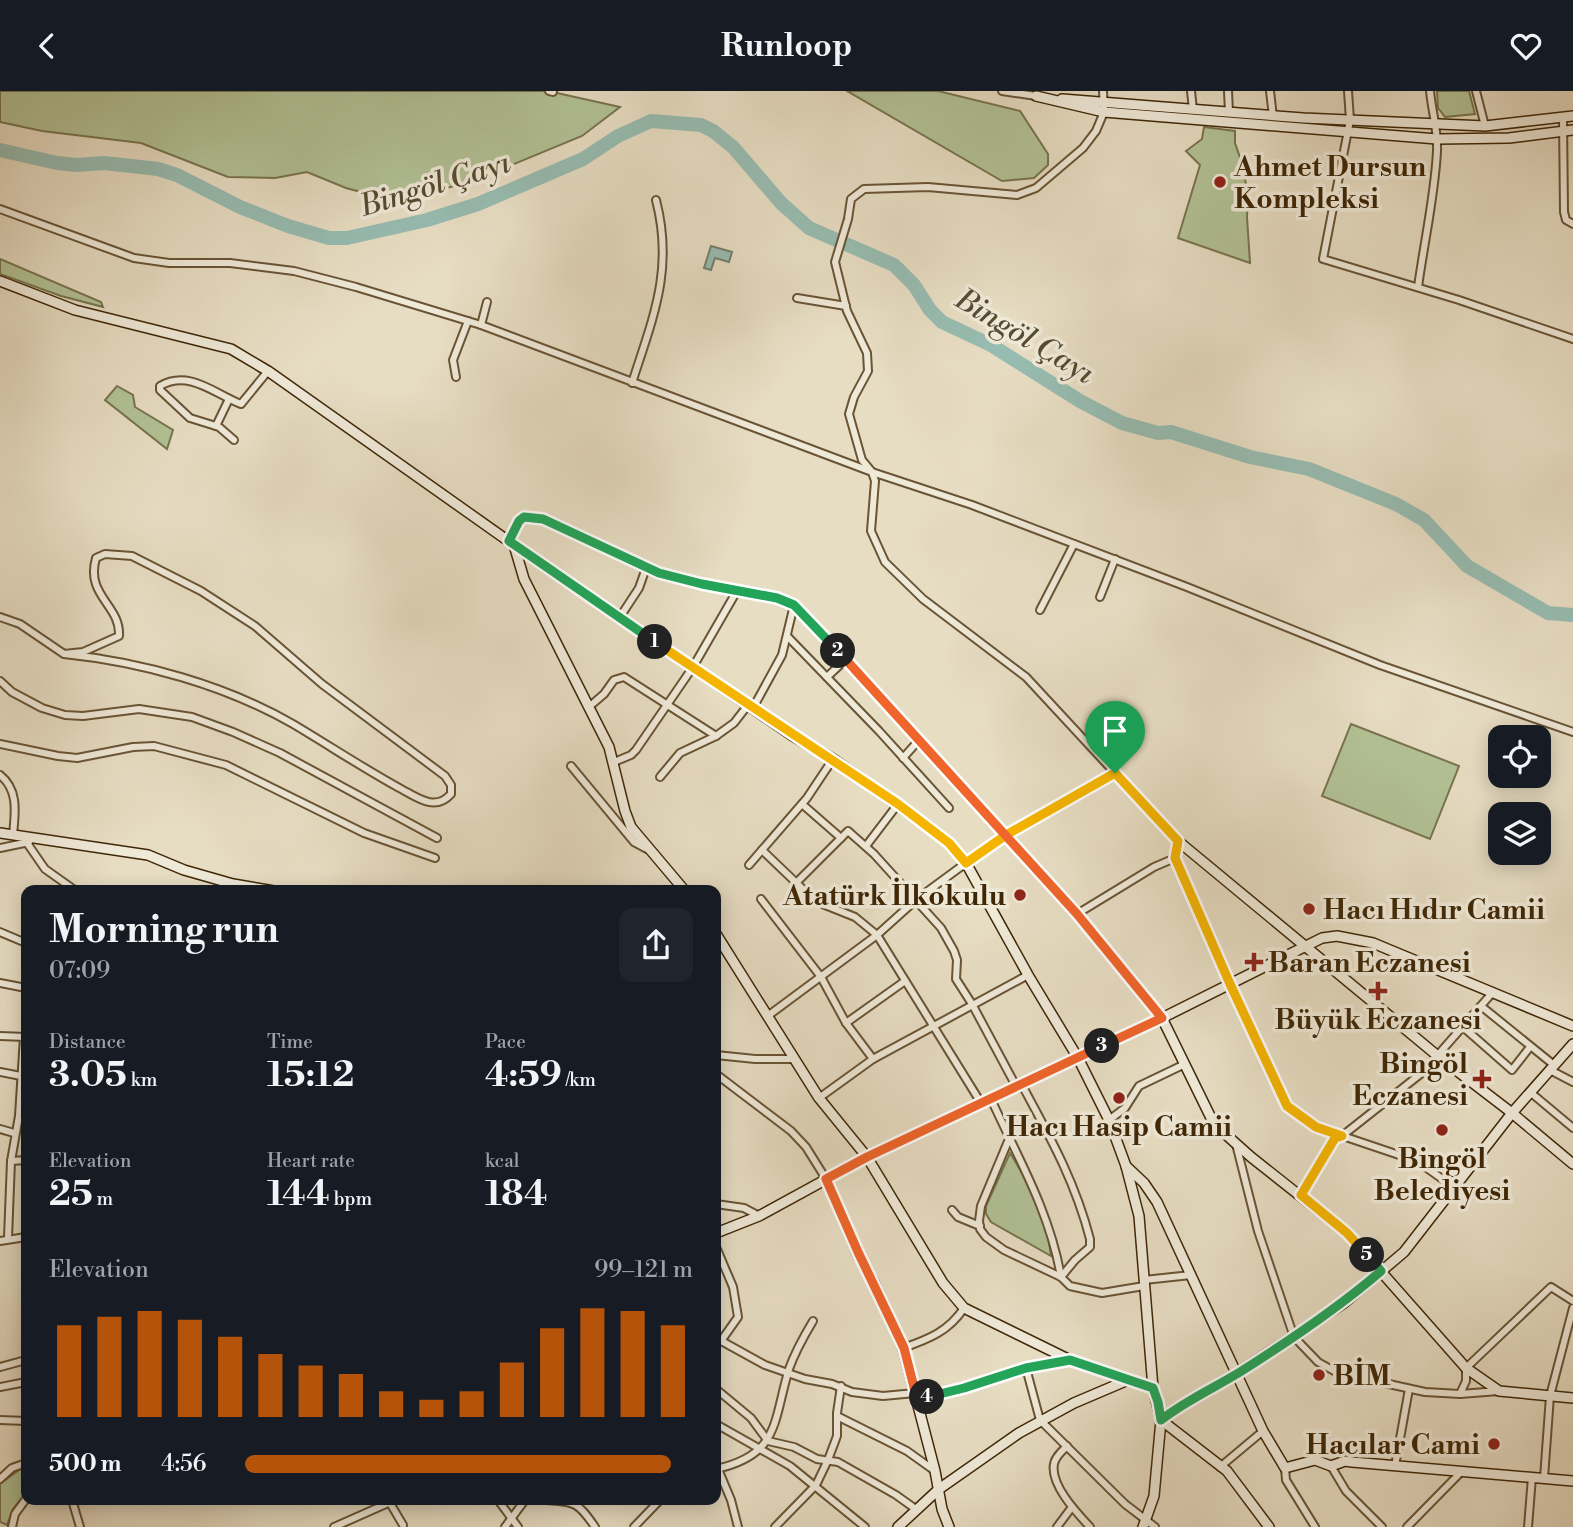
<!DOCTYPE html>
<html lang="en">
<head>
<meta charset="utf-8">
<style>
	:root { --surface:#171b24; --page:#20242c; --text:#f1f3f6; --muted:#9ea1a6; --accent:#b45309 }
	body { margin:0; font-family:"Libre Bodoni",serif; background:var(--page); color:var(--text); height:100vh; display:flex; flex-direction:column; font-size:26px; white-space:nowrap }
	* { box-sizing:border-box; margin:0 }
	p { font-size:23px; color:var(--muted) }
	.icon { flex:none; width:38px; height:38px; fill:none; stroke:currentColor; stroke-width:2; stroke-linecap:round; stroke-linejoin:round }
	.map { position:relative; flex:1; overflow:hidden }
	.side { position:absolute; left:21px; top:794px; width:700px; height:620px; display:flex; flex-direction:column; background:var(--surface); border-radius:14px; box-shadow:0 4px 18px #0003 }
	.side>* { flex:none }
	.tools { position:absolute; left:1488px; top:634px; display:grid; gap:14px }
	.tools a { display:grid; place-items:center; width:63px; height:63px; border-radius:14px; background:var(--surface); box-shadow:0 4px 18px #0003; font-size:35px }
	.pin { position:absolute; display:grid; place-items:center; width:60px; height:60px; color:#fff; margin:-72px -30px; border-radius:50% 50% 50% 0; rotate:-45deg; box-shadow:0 0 7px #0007 }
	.pin .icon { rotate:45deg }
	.km { position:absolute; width:35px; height:35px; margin:-18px; border-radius:50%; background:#222; color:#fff; font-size:19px; line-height:35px; text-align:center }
	.round { display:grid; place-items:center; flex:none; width:74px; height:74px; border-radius:14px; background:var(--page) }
	.summary { display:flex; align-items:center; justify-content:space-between; height:119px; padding:0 28px }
	h1 { font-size:38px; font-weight:700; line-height:52px }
	.stats { display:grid; grid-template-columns:repeat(3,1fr); gap:10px; height:119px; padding:7px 28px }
	.stats div { display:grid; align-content:center }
	.stats b { font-size:35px; font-weight:700 }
	.stats small { font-size:19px; font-weight:400 }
	.stats p { font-size:19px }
	.chart { height:196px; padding:14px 28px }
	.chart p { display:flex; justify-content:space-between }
	.chart svg { width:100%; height:126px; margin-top:7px; stroke:var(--accent); stroke-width:6 }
	ul { padding:0 28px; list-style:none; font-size:23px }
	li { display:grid; grid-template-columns:112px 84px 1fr; align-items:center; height:52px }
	li i { height:18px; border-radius:9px; background:var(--accent) }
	header { display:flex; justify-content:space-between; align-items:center; height:91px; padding:0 28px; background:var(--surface); font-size:32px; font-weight:700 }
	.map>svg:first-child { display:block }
</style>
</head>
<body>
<header><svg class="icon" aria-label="back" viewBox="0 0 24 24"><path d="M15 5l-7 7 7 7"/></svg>Runloop<svg class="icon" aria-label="heart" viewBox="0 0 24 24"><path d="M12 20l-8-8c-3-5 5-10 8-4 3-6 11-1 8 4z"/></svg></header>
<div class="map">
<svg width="1573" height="1436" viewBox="0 0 1573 1436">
	<rect width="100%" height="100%" fill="#e7ddc3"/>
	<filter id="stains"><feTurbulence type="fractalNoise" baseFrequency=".00286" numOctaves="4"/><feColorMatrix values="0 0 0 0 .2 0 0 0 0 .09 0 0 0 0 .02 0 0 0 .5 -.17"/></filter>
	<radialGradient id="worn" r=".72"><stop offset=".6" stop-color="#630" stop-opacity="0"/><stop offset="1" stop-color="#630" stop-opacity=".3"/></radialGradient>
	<g fill="#b2c296" stroke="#78744e" stroke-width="2">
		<path d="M0 0H548L620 16 582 45 468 92 415 104 383 107 346 97 307 81 275 87 228 86 141 52 42 40 0 31Z"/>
		<path d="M847 0H938L1020 20 1048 63V74L1034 87 1002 90Z"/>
		<path d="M1437 0H1469L1475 23 1445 26 1438 17Z"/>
		<path d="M1204 36 1235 40V52L1243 75 1248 107 1247 126 1250 172 1178 147 1200 74 1186 60 1202 48Z"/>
		<path d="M0 168 101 211 103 216 61 205 0 183Z"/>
		<path d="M117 295 133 304 135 316 173 339 167 358 105 309Z"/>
		<path d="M1351 633 1459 675 1430 748 1322 705Z"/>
		<path d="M1010 1062C1030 1094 1047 1127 1051 1165L991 1131 986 1123V1115Z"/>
		<path d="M26 1376V1402L13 1418 7 1434 0 1431V1393L19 1379Z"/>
	</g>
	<path fill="#97bcb1" stroke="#74806d" stroke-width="2" d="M711 155 732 161 729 171 715 167 711 179 704 177Z"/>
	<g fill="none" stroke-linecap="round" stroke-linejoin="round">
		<path stroke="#97bcb1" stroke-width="14" d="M0 59 57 72 77 74 104 72 158 78 177 84 240 116 288 135 329 147H347L427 129 478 113 583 68 618 45 651 30 701 34 713 40 733 56 781 112 809 137 894 174 914 194 930 219 942 231 991 254 1080 310 1122 332 1158 342 1171 341 1250 366 1309 378 1396 413 1424 429 1467 475 1548 522 1573 524"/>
		<g stroke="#695435" stroke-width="10">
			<g id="street">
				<path d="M549 0 553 1"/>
				<path d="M1002 0 1036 5"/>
				<path d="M1103 0 1104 21 1096 40 1083 57 1036 97 1017 104 928 96 864 98 851 108 848 128 835 171 847 220 867 262 868 280 854 306 849 323 862 369 872 381 875 390 871 440 885 471 923 508 1026 586 1115 682"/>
				<path d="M1191 0 1193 19"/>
				<path d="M1228 0 1229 21"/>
				<path d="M1270 0 1273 26"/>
				<path d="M1348 0 1350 29 1323 168 1459 209 1573 248"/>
				<path d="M1476 0 1485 35"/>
				<path d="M1563 27 1564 121 1566 129 1573 133"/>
				<path d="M0 118 134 167 169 172H230L294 180 356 196 481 234 872 381 972 414 1187 496 1380 574 1573 641"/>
				<path d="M1418 196C1424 152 1435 103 1437 60 1438 39 1432 21 1430 0"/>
				<path d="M797 207 846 215"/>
				<path d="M481 234 487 211"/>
				<path d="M456 286 453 269 468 230"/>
				<path d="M632 292C653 226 674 179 656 109"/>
				<path d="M216 335 229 308"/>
				<path d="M234 349 219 336 190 327 160 299V295C189 278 215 303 241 313L268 280"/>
				<path d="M509 450 519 430 524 426 543 428C582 443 617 467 656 481 701 497 750 496 794 514L1006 744"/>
				<path d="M1100 506 1115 468"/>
				<path d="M1040 519 1074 453"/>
				<path d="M0 526 20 533 64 563 83 561 119 545C121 514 85 505 96 467L105 463 132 465 201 500 255 535 322 593 445 685 451 694V703C436 720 419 708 403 699 366 679 330 655 293 633 225 594 142 571 64 563"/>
				<path d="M620 526 639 497 646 477"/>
				<path d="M787 545 879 640 949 717"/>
				<path d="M827 586 846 568"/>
				<path d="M0 590 12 601 42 617 65 624 83 625 139 618 192 626 233 641 280 662 437 747"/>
				<path d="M590 615 604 603 614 589 624 586 716 645"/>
				<path d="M753 617 782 564 794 514"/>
				<path d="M0 653 58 665 77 667 133 656 154 655 226 674 364 742 435 767"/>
				<path d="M903 667 919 649"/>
				<path d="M614 671 631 664 636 659 693 576 738 498"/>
				<path d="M571 675 634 751 647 758"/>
				<path d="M0 684C19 699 15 722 13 744"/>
				<path d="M660 686 680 662 716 645 734 632 748 614"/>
				<path d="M802 713 841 747"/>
				<path d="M1178 750 1175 767 1230 893 1287 1015 1316 1036 1402 1065 1424 1075 1455 1097"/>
				<path d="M27 752 45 778 76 800"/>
				<path d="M866 755 898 713"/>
				<path d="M0 757 29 751"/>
				<path d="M762 759 810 805 820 812 855 826 877 844 981 1012"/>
				<path d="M749 774 807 707 833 668"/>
				<path d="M796 792 848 740 874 763 941 837 954 860 957 869 956 888 972 913 1017 997"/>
				<path d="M761 808 821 886 846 932 873 968"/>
				<path d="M1077 823 1154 776 1175 767"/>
				<path d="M0 841 26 852"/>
				<path d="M0 892 26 897"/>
				<path d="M1481 915 1554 974"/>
				<path d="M769 924 877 844 917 808 966 772"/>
				<path d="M846 932 905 890"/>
				<path d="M1463 936 1512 979 1530 956"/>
				<path d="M0 945 26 946"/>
				<path d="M716 964 755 968H794"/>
				<path d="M1550 979 1573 991"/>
				<path d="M0 981 21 985"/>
				<path d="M716 983 791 1040 806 1056 826 1088"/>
				<path d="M1022 994C1050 1046 1075 1090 1090 1148V1156L1075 1169 1061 1186"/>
				<path d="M1530 1001 1573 1037"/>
				<path d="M819 1007 873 968 1028 884"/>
				<path d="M991 1008C1018 1067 1050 1121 1061 1186"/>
				<path d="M1109 1029 1125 1017 1139 995 1185 973"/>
				<path d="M0 1038 14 1042"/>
				<path d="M1009 1048 981 1115 979 1130 980 1138 986 1146 1004 1159 1061 1186 1070 1195 1102 1202 1144 1195"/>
				<path d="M1236 1053 1258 1140 1294 1246 1318 1271 1334 1280 1357 1286 1425 1301 1460 1303 1499 1300"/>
				<path d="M11 1070 26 1069"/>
				<path d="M1301 1104 1335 1047 1342 1045 1423 981 1493 901"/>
				<path d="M716 1113 744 1117 759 1125"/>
				<path d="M952 1119 958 1126 980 1135"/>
				<path d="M8 1147 11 1070 19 1025 24 946"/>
				<path d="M0 1150 26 1146"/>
				<path d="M716 1156 733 1196 738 1226 721 1250"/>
				<path d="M1144 1189 1191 1184"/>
				<path d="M716 1247 765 1274 805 1288 832 1293 852 1301 883 1305 915 1302"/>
				<path d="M903 1257C929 1248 949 1240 964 1217"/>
				<path d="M0 1276 26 1269"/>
				<path d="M1026 1277 1040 1329 1125 1413 1155 1436"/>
				<path d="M0 1296 26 1291"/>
				<path d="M716 1298 751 1327 768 1350 794 1356 817 1368 838 1371 896 1404 917 1419"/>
				<path d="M1460 1303 1466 1290V1277L1551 1196 1573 1210"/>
				<path d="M917 1309C968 1296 1018 1279 1070 1269"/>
				<path d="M837 1325 907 1360 935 1380"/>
				<path d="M0 1329 26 1330"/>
				<path d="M716 1333 790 1375 865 1436"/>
				<path d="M1067 1355C1062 1360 1055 1366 1054 1373 1050 1394 1077 1422 1090 1436"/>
				<path d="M1331 1375 1346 1400 1382 1436"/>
				<path d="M1395 1375 1409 1298"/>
				<path d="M1220 1376 1263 1340"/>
				<path d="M1285 1377 1286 1389 1315 1436"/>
				<path d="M716 1378C780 1364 773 1330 789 1278 795 1261 804 1245 813 1230"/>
				<path d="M718 1378 731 1409 738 1436"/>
				<path d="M1544 1387 1550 1305 1573 1217"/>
				<path d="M0 1388 12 1377 26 1372"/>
				<path d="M72 1409 80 1436"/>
				<path d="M498 1409 518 1436"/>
				<path d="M546 1409C575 1411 578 1411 595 1436"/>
				<path d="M390 1412 403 1434"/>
				<path d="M12 1436 15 1423 26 1408"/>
				<path d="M334 1436 395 1409"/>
				<path d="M505 1436 525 1409"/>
				<path d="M634 1436 660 1409"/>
				<path d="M775 1436 816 1394 828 1369 837 1345V1322L841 1295"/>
				<path d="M1057 1436 1072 1416"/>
				<path d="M1407 1436 1462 1380"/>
				<path d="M1528 1436 1532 1386"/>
			</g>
		</g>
		<g stroke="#3f2706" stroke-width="12">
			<g id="secondary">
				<path d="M1036 5 1104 21 1437 48 1509 47 1573 39"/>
				<path d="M1062 8 1303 27 1485 35 1573 25"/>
				<path d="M0 190 75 219 231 258 268 280 514 454 793 645 833 668 929 736 949 752 966 772 1028 884 1078 967 1109 1029 1126 1075 1139 1125 1153 1297 1161 1329 1154 1405 1143 1436"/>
				<path d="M514 454 524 488 609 656 625 720 631 736 685 800"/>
				<path d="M0 742 148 764 184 779 233 793 274 800"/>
				<path d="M1006 744 1077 823 1162 927 1214 1033 1251 1066 1347 1142 1466 1277 1499 1300 1573 1307"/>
				<path d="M966 772 1006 744 1115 682 1178 750 1439 966 1512 1022 1573 1073"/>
				<path d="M716 843 819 1007 867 1066 943 1192 964 1217 1070 1269 1153 1297"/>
				<path d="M1126 1075 1144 1092 1157 1111 1263 1340 1285 1377 1315 1369 1331 1375 1345 1370 1352 1371 1573 1390"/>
				<path d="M826 1088 857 1161 874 1192 903 1257 935 1380 942 1418 949 1436"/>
				<path d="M716 1142 759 1125 867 1066 1162 927 1322 847 1337 845 1373 852 1573 935"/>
				<path d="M898 1436 939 1398 1019 1342 1074 1312 1128 1289"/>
				<path d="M1269 1436 1227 1380 1161 1329 1175 1318 1237 1282 1344 1212 1404 1161 1512 1022 1573 953"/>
			</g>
		</g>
		<use href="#street" stroke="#efe9d8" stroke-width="6"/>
		<use href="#secondary" stroke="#efe9d8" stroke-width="9"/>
	</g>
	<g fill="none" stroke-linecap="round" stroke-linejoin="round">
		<g stroke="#fff" stroke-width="14">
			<path id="split-1" d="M655 551 898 713 949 752 966 772 1006 744 1115 682"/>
		</g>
		<g stroke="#fff" stroke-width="14">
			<path id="split-2" d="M655 551 509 450 519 430 524 426 543 428 659 482 702 493 777 507 794 514 838 560"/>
		</g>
		<g stroke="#fff" stroke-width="14">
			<path id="split-3" d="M838 560 1077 823 1162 927 1102 955"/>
		</g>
		<g stroke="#fff" stroke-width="14">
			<path id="split-4" d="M927 1306 917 1308 904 1257 858 1161 826 1088 867 1066 1102 955"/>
		</g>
		<g stroke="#fff" stroke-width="14">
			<path id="split-5" d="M927 1306 964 1297 1026 1277 1070 1269 1153 1297 1158 1311 1161 1329C1185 1310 1214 1297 1240 1281 1289 1250 1337 1218 1381 1180L1367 1164"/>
		</g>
		<g stroke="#fff" stroke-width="14">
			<path id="split-6" d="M1115 682 1178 750 1175 767 1230 893 1287 1015 1316 1036 1342 1045 1335 1047 1301 1104 1347 1142 1367 1164"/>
		</g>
		<use href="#split-1" stroke="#f5b400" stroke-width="9"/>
		<use href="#split-2" stroke="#22a559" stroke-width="9"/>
		<use href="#split-3" stroke="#f0652b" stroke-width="9"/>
		<use href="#split-4" stroke="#f0652b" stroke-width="9"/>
		<use href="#split-5" stroke="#22a559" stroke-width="9"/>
		<use href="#split-6" stroke="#f5b400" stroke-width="9"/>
	</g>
	<g fill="#8f2418" stroke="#efe9d8" stroke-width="2.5">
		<circle cx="1220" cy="91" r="7"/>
		<circle cx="1020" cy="804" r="7"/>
		<circle cx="1309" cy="818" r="7"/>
		<path d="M1250.5 860.5h7v7h7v7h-7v7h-7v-7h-7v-7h7z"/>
		<path d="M1374.5 889.5h7v7h7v7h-7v7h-7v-7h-7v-7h7z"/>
		<path d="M1478.5 977.5h7v7h7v7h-7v7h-7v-7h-7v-7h7z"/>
		<circle cx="1119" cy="1007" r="7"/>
		<circle cx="1442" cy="1039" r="7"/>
		<circle cx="1319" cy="1284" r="7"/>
		<circle cx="1494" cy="1353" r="7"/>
	</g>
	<g text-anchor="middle" stroke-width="7" stroke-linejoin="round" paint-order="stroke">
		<g font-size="28" font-weight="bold" fill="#3f2706" stroke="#efe9d8" text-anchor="start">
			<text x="1234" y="85">Ahmet Dursun<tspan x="1234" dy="32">Kompleksi</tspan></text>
			<text x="1006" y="814" text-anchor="end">Atatürk İlkokulu</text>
			<text x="1323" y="828">Hacı Hıdır Camii</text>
			<text x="1268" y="881">Baran Eczanesi</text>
			<text x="1378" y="938" text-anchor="middle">Büyük Eczanesi</text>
			<text x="1468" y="982" text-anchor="end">Bingöl<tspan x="1468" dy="32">Eczanesi</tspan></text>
			<text x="1119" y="1045" text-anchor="middle">Hacı Hasip Camii</text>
			<text x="1442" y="1077" text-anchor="middle">Bingöl<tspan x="1442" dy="32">Belediyesi</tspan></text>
			<text x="1333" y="1294">BİM</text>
			<text x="1480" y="1363" text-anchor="end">Hacılar Cami</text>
		</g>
		<g font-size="30" font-style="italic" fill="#554c31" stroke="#efe9d8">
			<text transform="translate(435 93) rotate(-17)" y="10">Bingöl Çayı</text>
			<text transform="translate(1025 245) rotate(31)" y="10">Bingöl Çayı</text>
		</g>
	</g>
	<rect width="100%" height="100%" filter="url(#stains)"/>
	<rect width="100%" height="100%" fill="url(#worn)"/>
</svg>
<div class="tools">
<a><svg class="icon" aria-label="locate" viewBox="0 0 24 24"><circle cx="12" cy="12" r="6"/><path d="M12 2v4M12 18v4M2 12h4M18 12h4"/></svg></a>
<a><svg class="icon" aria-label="layers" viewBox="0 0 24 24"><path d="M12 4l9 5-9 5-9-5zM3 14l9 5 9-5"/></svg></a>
</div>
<div class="pin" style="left:1115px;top:682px;background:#1e9e55"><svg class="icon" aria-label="arrive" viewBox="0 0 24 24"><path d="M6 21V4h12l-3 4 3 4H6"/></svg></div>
<b class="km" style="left:655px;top:551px">1</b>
<b class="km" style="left:838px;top:560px">2</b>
<b class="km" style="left:1102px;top:955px">3</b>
<b class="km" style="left:927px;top:1306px">4</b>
<b class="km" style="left:1367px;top:1164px">5</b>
<section class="side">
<div class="summary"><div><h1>Morning run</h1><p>07:09</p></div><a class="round"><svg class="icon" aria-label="share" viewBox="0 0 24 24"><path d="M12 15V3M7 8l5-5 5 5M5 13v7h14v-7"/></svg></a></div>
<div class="stats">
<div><p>Distance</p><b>3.05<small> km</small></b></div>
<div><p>Time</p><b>15:12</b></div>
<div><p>Pace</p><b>4:59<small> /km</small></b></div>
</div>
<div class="stats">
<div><p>Elevation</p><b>25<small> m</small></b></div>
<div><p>Heart rate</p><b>144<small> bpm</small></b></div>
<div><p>kcal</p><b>184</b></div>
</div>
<div class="chart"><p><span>Elevation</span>99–121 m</p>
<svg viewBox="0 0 160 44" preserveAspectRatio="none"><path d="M5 44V12M15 44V9M25 44V7M35 44V10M45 44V16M55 44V22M65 44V26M75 44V29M85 44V35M95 44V38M105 44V35M115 44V25M125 44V13M135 44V6M145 44V7M155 44V12"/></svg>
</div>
<ul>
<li><b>500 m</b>4:56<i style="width:95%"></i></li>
</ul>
</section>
</div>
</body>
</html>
